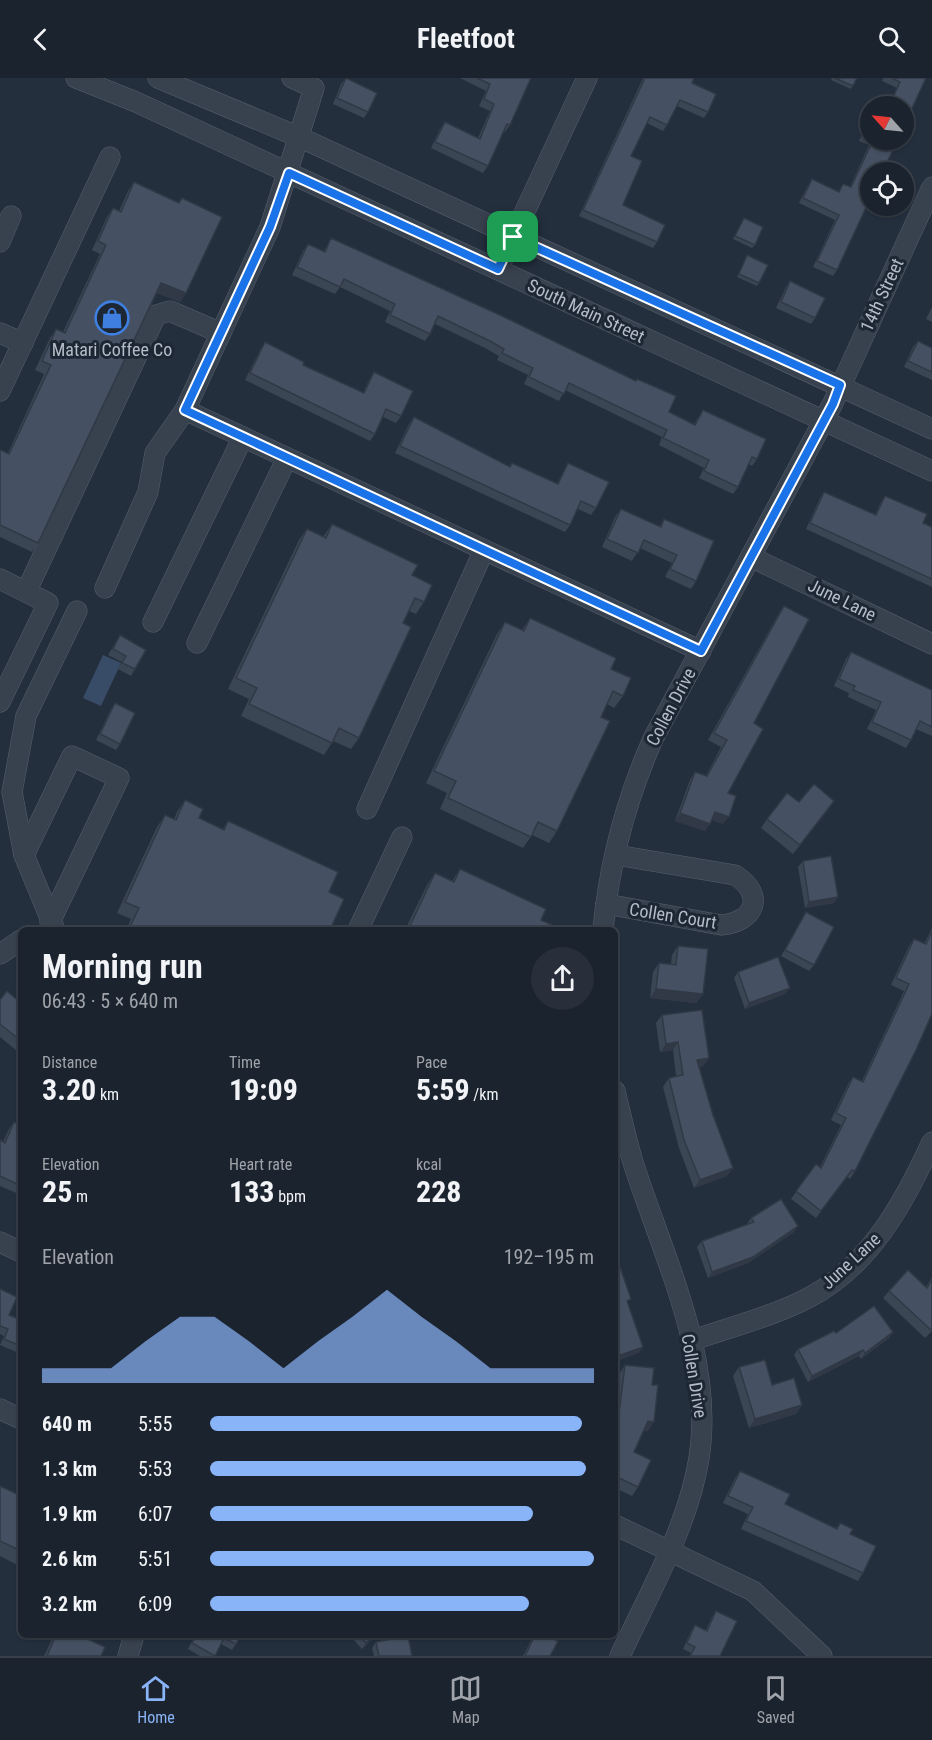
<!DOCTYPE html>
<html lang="en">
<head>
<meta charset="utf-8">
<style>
	:root { --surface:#1b232e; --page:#282f3a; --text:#f1f3f6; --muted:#a0a4aa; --line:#39404a; --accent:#8ab4f8 }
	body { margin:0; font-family:"Roboto Condensed",sans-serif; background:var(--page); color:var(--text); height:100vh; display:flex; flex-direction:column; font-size:22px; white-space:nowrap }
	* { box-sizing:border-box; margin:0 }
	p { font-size:20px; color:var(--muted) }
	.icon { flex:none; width:33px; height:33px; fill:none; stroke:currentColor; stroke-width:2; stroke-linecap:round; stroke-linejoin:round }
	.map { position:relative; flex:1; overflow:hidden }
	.sheet { position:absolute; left:18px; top:849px; width:600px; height:711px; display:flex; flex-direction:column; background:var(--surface); border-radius:9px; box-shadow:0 2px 4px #0004,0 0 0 2px var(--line) }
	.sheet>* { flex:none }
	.needle { width:39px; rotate:297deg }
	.fabs { position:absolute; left:860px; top:18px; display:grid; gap:12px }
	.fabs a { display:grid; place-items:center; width:54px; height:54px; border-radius:50%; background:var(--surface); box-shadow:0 2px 4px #0004,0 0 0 2px var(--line); font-size:30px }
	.pin { position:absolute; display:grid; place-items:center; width:51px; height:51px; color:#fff; margin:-26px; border-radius:12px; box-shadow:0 3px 9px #0006 }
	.round { display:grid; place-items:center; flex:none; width:63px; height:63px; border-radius:32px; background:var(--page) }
	.head { display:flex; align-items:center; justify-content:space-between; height:102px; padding:0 24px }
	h1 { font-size:33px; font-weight:700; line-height:45px }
	.stats { display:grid; grid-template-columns:repeat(3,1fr); gap:9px; height:102px; padding:6px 24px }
	.stats div { display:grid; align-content:center }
	.stats b { font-size:30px; font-weight:700 }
	.stats small { font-size:16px; font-weight:400 }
	.stats p { font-size:16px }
	.chart { height:168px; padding:12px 24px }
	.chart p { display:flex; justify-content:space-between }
	.chart svg { width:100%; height:108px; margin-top:6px; fill:var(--accent); opacity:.7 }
	ul { padding:0 24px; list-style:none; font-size:20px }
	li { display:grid; grid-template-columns:96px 72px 1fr; align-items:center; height:45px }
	li i { height:15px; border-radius:8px; background:var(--accent) }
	header { display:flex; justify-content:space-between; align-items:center; height:78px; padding:0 24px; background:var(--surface); font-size:27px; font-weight:700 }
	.tabs { display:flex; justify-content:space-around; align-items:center; height:84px; border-top:2px solid var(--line); background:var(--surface); font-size:16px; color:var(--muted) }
	.tabs a { display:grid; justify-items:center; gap:3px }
	.tabs .active { color:var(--accent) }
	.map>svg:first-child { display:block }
</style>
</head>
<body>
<header><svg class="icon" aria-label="back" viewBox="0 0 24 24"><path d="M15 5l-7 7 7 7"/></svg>Fleetfoot<svg class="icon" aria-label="search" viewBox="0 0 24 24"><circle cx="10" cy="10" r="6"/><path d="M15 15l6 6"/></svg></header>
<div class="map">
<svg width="932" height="1578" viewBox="0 0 932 1578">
	<rect width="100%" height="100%" fill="#242f3e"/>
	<path fill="#394c67" d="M103 577 121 585 101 628 83 620Z"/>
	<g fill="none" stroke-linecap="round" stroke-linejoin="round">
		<g stroke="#565f6c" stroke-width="21">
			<g id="minor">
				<path d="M76 0 136 24 932 393"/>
				<path d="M158 0 299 59 932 351"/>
				<path d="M0 164 11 138"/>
				<path d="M498 191 587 0"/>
				<path d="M0 255 23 265"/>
				<path d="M0 313 110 79"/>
				<path d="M185 332 701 573"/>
				<path d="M751 479 932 566"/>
				<path d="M0 501 48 525 0 624"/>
				<path d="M105 510 148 414 155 375 185 332 270 149 314 10 292 0"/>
				<path d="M26 514 156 237 170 233 221 255"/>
				<path d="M153 544 243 359"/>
				<path d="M197 565 287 380"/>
				<path d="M367 731 484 472"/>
				<path d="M24 777 72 678 119 700 50 844"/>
				<path d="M606 826 721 847C755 844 766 817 735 797L616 777"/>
				<path d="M55 852 24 777 12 714 26 638 77 533"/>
				<path d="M358 852 402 759"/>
				<path d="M603 852C609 786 626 722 653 661L833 325 932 109"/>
				<path d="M0 876 21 862"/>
				<path d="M615 1013C621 1037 626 1061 633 1084 662 1176 715 1280 699 1380 688 1449 649 1515 620 1578"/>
				<path d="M0 1164 21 1174"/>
				<path d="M691 1263C727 1250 774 1238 808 1220 870 1188 904 1125 932 1064"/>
				<path d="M0 1331 21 1341"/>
				<path d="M615 1447 753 1513 822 1578"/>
				<path d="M128 1578 134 1557"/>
			</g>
		</g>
		<use href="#minor" stroke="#38414e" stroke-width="20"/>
	</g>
	<g fill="#3b4654">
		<path d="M346 0 368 34 364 40 333 26 341 6Z"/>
		<path d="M460 0H531L510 47 505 54 504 53 488 88 483 95 431 70 440 51 445 44 478 60 490 33 479 28 486 13Z"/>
		<path d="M643 0H694L692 5 708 34 704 40 677 28 667 47 663 53 647 45 631 78 623 127 657 164 653 170 579 138Z"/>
		<path d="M832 0H857L851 11 831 2Z"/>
		<path d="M883 0H926L903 28H888L897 10 882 3Z"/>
		<path d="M870 39V62H898L837 192 833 198 813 189 835 142 799 125 808 107 812 101 838 114 843 106 850 109 869 67 859 63Z"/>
		<path d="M134 104 179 125 182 120 186 215 180 224 157 215 38 465 32 474 0 459V373L8 375 44 296 35 292 50 260 56 251 63 254 100 176 92 172 107 139 113 130 119 133 128 113Z"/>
		<path d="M744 140 755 167 752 170 733 161Z"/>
		<path d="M331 160 635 303 637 301 669 334 694 346 703 332 757 381 752 388 749 386 738 409 733 416 699 400 704 390 659 367 662 359 565 312 559 323 524 306 528 297 497 282 499 278 485 270 435 246 430 256 425 263 385 244 390 233 340 209 335 216 292 197 303 173 308 166 324 173Z"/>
		<path d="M747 177 759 205 757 208 737 199Z"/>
		<path d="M790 203 815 240 811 246 776 230 786 209Z"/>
		<path d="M932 229V244L926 241Z"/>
		<path d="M918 263 932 270V302L904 289 913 269Z"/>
		<path d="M265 264 303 287 363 315 369 302 374 294 401 338 396 345 383 339 375 356 370 363 245 302 260 272Z"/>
		<path d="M414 339 509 388 512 385 557 406 564 392 568 385 596 430 591 437 578 431 570 447 565 454 395 375 409 346Z"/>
		<path d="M824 414 875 437 881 424 885 418 923 445 932 449V509L806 451 820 420Z"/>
		<path d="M621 431 659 449 664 441 696 503 691 511 665 499 672 485 640 470 632 483 602 469 615 439Z"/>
		<path d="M332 446 412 497 424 524 416 536 409 533 403 545 359 660 351 671 333 663 324 677 241 638 249 621 228 611 299 462 307 451 323 459Z"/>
		<path d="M784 528 754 645 728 715 723 746 712 742 705 753 675 743 690 702 695 694 706 698 721 669 708 662 779 535Z"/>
		<path d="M530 540 611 591 623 618 614 630 607 626 601 639 557 753 549 765 532 757 523 770 440 731 447 715 426 705 497 556 505 544 522 552Z"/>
		<path d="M120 557 135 591 131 598 118 591 122 584 108 577Z"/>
		<path d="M851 574 932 612V658L916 651 911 662 906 670 867 651 876 632 848 619 849 615 834 608 846 581Z"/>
		<path d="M115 625 120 666 116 672 96 662 111 631Z"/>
		<path d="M185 722 199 740 223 751 228 743 329 814 330 852H126L131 841 117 835 157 749 165 737 174 741 177 734Z"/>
		<path d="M799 724 828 732 793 776 761 750 767 741Z"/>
		<path d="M803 783 834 825 805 830 798 789Z"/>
		<path d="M460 791 541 842 560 852H405L427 807 435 795 452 803Z"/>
		<path d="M806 834 814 887 809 893 781 878Z"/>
		<path d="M932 850V936L855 1093 850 1101 847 1099 816 1140 791 1121 816 1086 820 1089 841 1047 831 1042 848 1006 853 999 862 1003 904 913 891 907 909 868 914 861 924 866Z"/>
		<path d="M678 868 703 916 696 925 650 920 653 894 659 885 671 886 672 877Z"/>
		<path d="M738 894 785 916 745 931 734 900Z"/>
		<path d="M0 922 21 925V968L17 973 0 959Z"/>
		<path d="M662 937 709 980 703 988 699 989 727 1098 694 1110 679 1070 663 1009 669 1000 676 998 673 972 660 974 656 945Z"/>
		<path d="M14 1044 21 1047V1117L0 1108V1062L3 1064 9 1051Z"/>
		<path d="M751 1140 794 1154 748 1185 708 1200 697 1169 702 1163 748 1147 747 1146Z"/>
		<path d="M932 1199V1253L925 1260 883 1220 889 1213 926 1209Z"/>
		<path d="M0 1211 9 1237 21 1242V1276L0 1267 4 1258 0 1256Z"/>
		<path d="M893 1254 889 1260 861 1281 859 1278 808 1304 794 1277 798 1271 836 1255Z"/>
		<path d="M625 1287 648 1353 644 1352 634 1374 638 1409 632 1418 615 1410V1328L619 1296Z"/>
		<path d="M739 1289 772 1307 802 1327 796 1336 749 1350 733 1298Z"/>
		<path d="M740 1393 785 1426 836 1450 840 1445 850 1456 863 1495 858 1503 741 1451 748 1436 723 1425 735 1400Z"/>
		<path d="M0 1408 21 1418V1489L0 1478Z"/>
		<path d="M716 1533 720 1578H689L691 1575 683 1571 691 1553 695 1547 706 1552 712 1539Z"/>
		<path d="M54 1557H79L101 1578H44Z"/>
		<path d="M195 1557H241L232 1572 221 1566 214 1578H200L188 1571Z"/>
		<path d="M349 1557H377L362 1571Z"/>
		<path d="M534 1557H545L550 1578H523Z"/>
		<path d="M376 1564 412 1578H374L372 1570Z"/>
	</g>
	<g fill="#303945">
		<path d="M161 205 186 215 180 224 155 214Z"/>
		<path d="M834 723 828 732 793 776 800 767Z"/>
		<path d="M715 734 729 739 723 746 709 741Z"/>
		<path d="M680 735 710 746 705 753 675 743Z"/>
		<path d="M838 819 834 825 805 830 809 824Z"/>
		<path d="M790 910 785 916 745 931 749 925Z"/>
		<path d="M656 911 703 916 696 925 650 920Z"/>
		<path d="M678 964 673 972 660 974 666 966Z"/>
		<path d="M709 980 703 988 691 990 697 982Z"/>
		<path d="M733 1090 727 1098 694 1110 700 1102Z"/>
		<path d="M798 1148 794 1154 748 1185 708 1200 712 1194Z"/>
		<path d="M893 1254 889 1260 861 1281 865 1275Z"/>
		<path d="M643 1269 639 1275 615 1284V1279Z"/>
		<path d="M863 1272 859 1278 808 1304 812 1298Z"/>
		<path d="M802 1327 796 1336 749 1350 755 1341Z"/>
		<path d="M648 1343 654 1344 648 1353 642 1352Z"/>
		<path d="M375 1557H377L362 1571 366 1565Z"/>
	</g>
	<g fill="#455162" stroke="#303945" stroke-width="1.5">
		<path d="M346 0 377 15 368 34 337 20Z"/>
		<path d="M477 0H531L510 47 507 46 488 88 435 64 445 44 480 61 494 26 484 21 490 6Z"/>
		<path d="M645 0H694L692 5 716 16 708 34 680 22 667 47 650 39 631 78 642 83 623 127 665 147 657 164 583 132Z"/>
		<path d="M835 0H857L853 8Z"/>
		<path d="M892 0H926L903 50V28H889L900 4Z"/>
		<path d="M870 42V60L863 57Z"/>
		<path d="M872 62H898L882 94H870V121L837 192 817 183 839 137 803 120 812 101 839 114 843 106 851 109 873 62Z"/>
		<path d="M134 104 179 125 182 120 222 139 186 215 161 205 38 465 0 447V373L1 372 9 376 51 287 42 283 56 251 65 255 106 167 98 163 113 130 121 134Z"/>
		<path d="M744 140 763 149 755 167 735 158Z"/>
		<path d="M331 160 502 238 636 303 637 301 676 318 669 334 695 347 703 332 766 361 757 381 752 379 738 409 704 393 709 382 663 360 667 352 569 305 564 316 529 299 533 290 502 275 504 271 490 263 438 238 430 256 390 237 395 226 344 201 340 209 297 189 308 166 325 174Z"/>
		<path d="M747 177 768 187 759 205 739 196Z"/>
		<path d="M790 203 825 220 815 240 781 224Z"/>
		<path d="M918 263 932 270V294L908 283Z"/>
		<path d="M265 264 304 284 303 287 364 315 374 294 413 313 401 338 386 331 375 356 250 295Z"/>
		<path d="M414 339 510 389 512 385 558 406 568 385 609 404 596 430 581 423 570 447 400 368Z"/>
		<path d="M824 414 876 437 885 418 927 436 923 445 932 449V501L810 445Z"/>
		<path d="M621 431 661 449 664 441 714 463 696 503 670 491 677 477 644 462 638 475 607 461Z"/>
		<path d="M332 446 418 487 412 497 432 507 424 524 415 520 403 545 411 549 359 660 339 650 332 665 249 626 257 610 236 600 307 451 326 460Z"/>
		<path d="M784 528 809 541 754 645 763 651 728 715 736 718 729 739 715 734 710 746 680 735 695 694 707 698 727 662 714 655Z"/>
		<path d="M530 540 616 580 611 591 631 600 623 618 613 613 601 639 610 643 557 753 538 744 531 759 448 720 456 703 434 693 505 544 524 553Z"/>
		<path d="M120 557 146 572 135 591 122 585 126 578 113 571Z"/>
		<path d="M851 574 932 612V649L920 643 911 662 872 644 881 624 853 612 855 608 839 601Z"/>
		<path d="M115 625 135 635 120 666 100 656Z"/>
		<path d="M814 706 834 723 800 767 767 741 787 715 799 724Z"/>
		<path d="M185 722 203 731 199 740 224 752 228 743 338 794 329 814 344 821 330 852H137L130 849 139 830 125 824 165 737 176 742Z"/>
		<path d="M831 778 838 819 809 824 803 783Z"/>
		<path d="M460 791 546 831 541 842 561 851 560 852H408L435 795 454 804Z"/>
		<path d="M806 834 834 849 814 887 785 872Z"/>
		<path d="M932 853V936L916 972 855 1093 852 1092 821 1133 796 1113 816 1086 821 1090 846 1040 836 1035 853 999 863 1004 909 906 896 900 914 861 926 866Z"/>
		<path d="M678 868 708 871 703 916 656 911 659 885 676 887Z"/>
		<path d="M778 879 790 910 749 925 738 894Z"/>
		<path d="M7 913 21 925V963L0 946V922Z"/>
		<path d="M702 932 709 980 697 982 713 1037 733 1090 700 1102 684 1062 669 1000 683 997 678 964 666 966 662 937Z"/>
		<path d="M14 1044 21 1047V1108L0 1098V1062L5 1065Z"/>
		<path d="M781 1121 798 1148 753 1179 712 1194 702 1163 754 1144 751 1140Z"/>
		<path d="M617 1180 631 1221 627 1223 643 1269 615 1279V1181Z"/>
		<path d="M908 1192 927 1210 932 1201V1251L931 1252 889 1213Z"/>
		<path d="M0 1211 17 1219 9 1237 21 1242V1268L4 1261 8 1251 0 1248Z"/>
		<path d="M874 1228 893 1254 865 1275 863 1272 812 1298 798 1271 834 1253 836 1255Z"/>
		<path d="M765 1282 772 1307 794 1300 802 1327 755 1341 739 1289Z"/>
		<path d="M625 1287 654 1290 652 1307H658L654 1344 648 1343 634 1374 651 1382 638 1409 615 1398V1356L617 1351Z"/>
		<path d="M740 1393 790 1416 785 1426 837 1451 840 1445 853 1451 850 1456 876 1468 863 1495 746 1443 753 1429 728 1418Z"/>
		<path d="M0 1408 21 1418V1473L0 1463Z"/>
		<path d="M716 1533 737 1543 720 1578H690L695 1569 687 1565 695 1547 707 1553Z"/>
		<path d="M56 1557H79L105 1569 101 1578H47Z"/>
		<path d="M196 1557H241L236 1566 224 1560 215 1578 192 1565Z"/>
		<path d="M359 1557H375L366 1565Z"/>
		<path d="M535 1557H545L558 1563 550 1578H525Z"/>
		<path d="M408 1558 412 1578H379L376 1564Z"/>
	</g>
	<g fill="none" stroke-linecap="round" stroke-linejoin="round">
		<g stroke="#fff" stroke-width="12">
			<path id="route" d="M289 95 498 191 513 159 840 307 833 326 701 573 185 332 270 149Z"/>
		</g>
		<use href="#route" stroke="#1a73e8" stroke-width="8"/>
	</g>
	<defs>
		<g id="shop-ring" transform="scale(1.725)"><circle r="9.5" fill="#1d2633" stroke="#3f7fe0" stroke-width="1.5"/><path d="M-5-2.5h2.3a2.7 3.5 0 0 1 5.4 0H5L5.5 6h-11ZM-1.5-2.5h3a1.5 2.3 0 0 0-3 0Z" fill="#3f7fe0"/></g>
	</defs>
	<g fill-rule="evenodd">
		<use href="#shop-ring" x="112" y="240"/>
	</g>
	<g text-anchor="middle" stroke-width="6" stroke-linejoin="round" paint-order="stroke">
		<g font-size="18" fill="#b4bcc9" stroke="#1d2633">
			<text transform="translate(882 217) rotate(-65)" y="6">14th Street</text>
			<text transform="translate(586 233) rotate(25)" y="6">South Main Street</text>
			<text transform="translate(842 522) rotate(26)" y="6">June Lane</text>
			<text transform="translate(671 629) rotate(-62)" y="6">Collen Drive</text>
			<text transform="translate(673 838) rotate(9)" y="6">Collen Court</text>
			<text transform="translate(851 1183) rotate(-43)" y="6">June Lane</text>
			<text transform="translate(694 1298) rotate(81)" y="6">Collen Drive</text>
		</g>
		<g font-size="18" fill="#b4bcc9" stroke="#1d2633">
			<text x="112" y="278">Matari Coffee Co</text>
		</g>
	</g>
</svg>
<div class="fabs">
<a><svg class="needle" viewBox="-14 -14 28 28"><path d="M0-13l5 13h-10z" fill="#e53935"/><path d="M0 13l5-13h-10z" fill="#a0a4aa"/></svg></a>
<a><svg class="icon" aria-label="locate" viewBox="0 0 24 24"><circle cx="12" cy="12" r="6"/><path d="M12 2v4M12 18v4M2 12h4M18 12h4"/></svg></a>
</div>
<div class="pin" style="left:513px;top:159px;background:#1e9e55"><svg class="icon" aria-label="arrive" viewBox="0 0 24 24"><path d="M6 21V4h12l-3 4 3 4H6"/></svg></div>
<section class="sheet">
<div class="head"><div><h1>Morning run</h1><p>06:43 · 5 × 640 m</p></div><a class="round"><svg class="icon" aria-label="share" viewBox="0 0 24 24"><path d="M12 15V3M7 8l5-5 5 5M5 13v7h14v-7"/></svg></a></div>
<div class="stats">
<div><p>Distance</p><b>3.20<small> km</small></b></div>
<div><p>Time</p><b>19:09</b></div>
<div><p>Pace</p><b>5:59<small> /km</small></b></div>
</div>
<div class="stats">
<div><p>Elevation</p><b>25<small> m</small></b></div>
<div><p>Heart rate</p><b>133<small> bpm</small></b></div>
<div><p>kcal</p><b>228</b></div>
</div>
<div class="chart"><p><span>Elevation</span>192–195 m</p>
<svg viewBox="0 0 160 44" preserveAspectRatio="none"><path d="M0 44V38L10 38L20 38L30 27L40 17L50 17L60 27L70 38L80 27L90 17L100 6L110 17L120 27L130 38L140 38L150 38L160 38V44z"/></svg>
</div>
<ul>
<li><b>640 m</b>5:55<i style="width:97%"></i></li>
<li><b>1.3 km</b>5:53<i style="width:98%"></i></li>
<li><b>1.9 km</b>6:07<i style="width:84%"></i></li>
<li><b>2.6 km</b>5:51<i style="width:100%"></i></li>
<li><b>3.2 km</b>6:09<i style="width:83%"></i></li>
</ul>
</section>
</div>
<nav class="tabs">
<a class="active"><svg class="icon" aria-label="home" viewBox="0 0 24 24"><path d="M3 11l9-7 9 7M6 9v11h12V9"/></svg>Home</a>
<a><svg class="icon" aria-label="map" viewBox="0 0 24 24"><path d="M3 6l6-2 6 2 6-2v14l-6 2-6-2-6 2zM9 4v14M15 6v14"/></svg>Map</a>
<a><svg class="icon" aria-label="saved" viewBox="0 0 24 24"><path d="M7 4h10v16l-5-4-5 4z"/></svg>Saved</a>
</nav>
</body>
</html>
